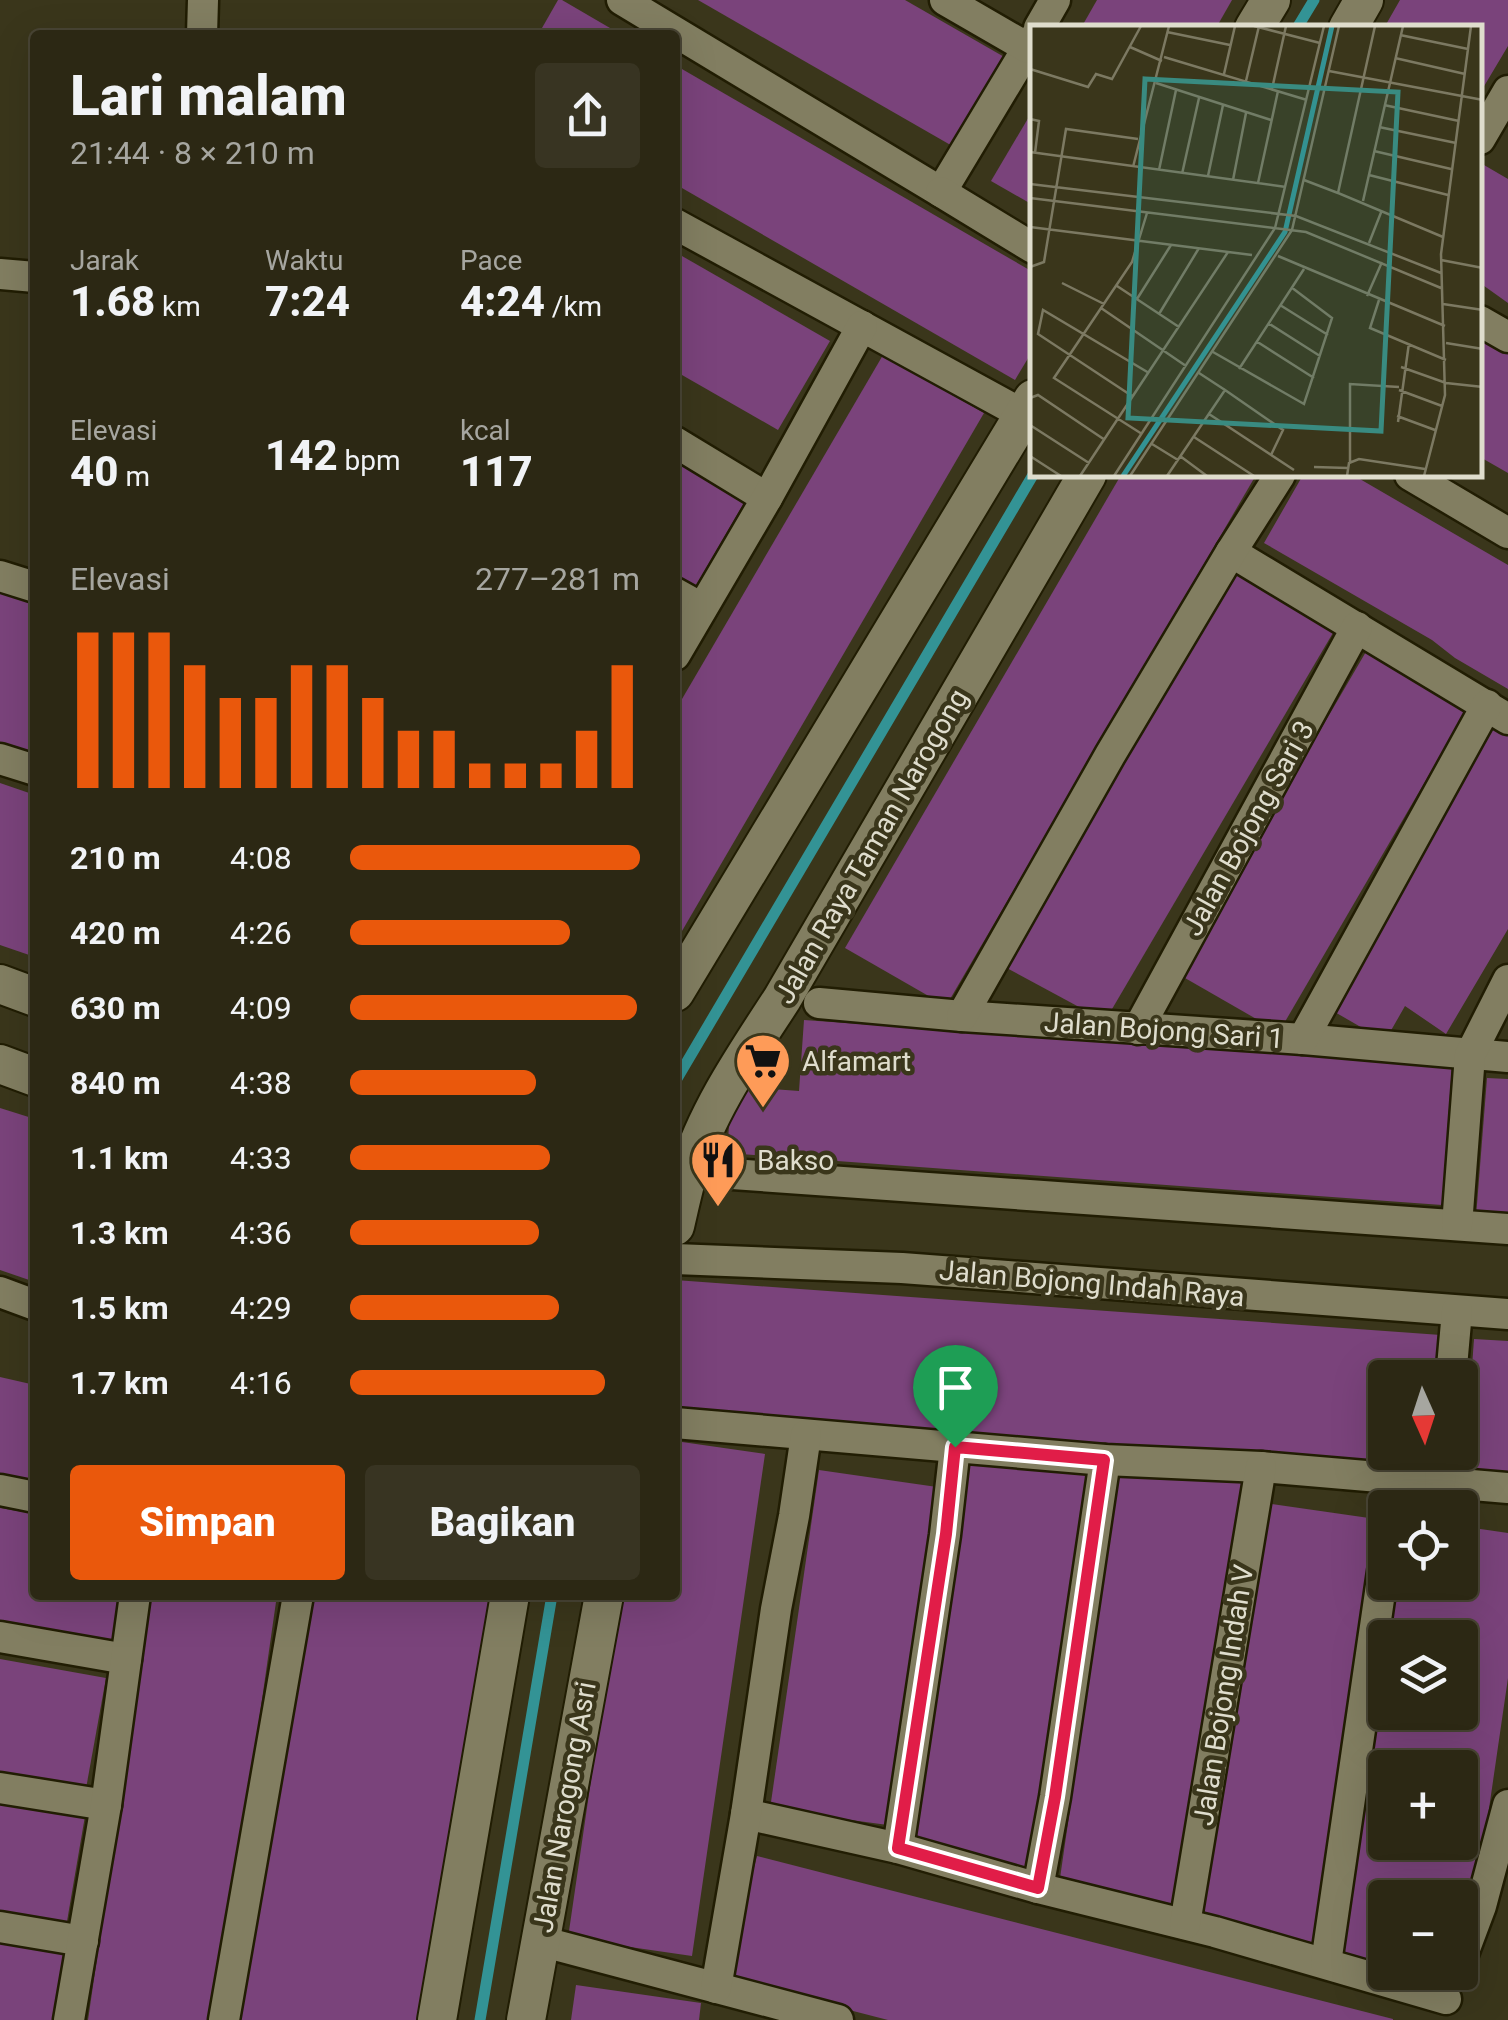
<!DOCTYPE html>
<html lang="id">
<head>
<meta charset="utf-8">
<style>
	:root { --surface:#2c2814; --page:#383422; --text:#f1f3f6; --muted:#a6a6a0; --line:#484434; --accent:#ea580c }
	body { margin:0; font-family:Roboto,sans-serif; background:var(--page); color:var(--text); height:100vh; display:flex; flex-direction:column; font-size:38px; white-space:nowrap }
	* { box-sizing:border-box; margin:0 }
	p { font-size:32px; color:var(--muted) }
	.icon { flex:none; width:55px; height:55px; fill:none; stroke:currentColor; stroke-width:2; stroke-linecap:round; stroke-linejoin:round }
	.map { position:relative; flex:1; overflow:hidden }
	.sheet { position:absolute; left:30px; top:30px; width:650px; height:1570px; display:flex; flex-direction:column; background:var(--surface); border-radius:10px; box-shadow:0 10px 40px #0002,0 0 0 2px var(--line) }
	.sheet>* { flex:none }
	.needle { width:65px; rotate:177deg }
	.tools { position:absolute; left:1368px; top:1360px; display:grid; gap:20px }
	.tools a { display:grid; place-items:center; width:110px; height:110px; border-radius:10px; background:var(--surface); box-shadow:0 10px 40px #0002,0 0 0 2px var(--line); font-size:50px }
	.pin { position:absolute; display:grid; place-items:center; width:85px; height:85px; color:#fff; margin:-102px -42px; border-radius:50% 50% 50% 0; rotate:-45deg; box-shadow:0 0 10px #0007 }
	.pin .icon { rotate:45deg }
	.round { display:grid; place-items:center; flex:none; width:105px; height:105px; border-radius:10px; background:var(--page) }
	.summary { display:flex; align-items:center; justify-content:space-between; height:170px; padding:0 40px }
	h1 { font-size:55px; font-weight:800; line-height:75px }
	.stats { display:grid; grid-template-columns:repeat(3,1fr); gap:15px; height:170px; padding:10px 40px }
	.stats div { display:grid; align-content:center }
	.stats b { font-size:42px; font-weight:800 }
	.stats small { font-size:28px; font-weight:400 }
	.stats p { font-size:28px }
	.chart { height:280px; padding:20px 40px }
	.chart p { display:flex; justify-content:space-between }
	.chart svg { width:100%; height:180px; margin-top:10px; stroke:var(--accent); stroke-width:6 }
	.action { display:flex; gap:20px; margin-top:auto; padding:20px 40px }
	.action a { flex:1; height:115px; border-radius:10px; background:var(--accent); color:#fff; font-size:40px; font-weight:800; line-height:115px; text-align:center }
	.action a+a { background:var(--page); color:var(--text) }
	ul { padding:0 40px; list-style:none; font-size:32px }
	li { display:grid; grid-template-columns:160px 120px 1fr; align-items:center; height:75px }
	li i { height:25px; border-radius:12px; background:var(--accent) }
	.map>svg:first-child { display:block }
</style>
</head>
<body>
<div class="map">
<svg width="1508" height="2020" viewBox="0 0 1508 2020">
	<rect width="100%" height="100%" fill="#3a361b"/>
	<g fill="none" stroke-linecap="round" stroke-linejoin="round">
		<g stroke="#339395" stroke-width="11">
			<path d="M1297 28 1314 0"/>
			<path d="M675 1082 1033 475"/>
			<path d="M480 2020 552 1595"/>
		</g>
	</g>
	<g fill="#7a437b" fill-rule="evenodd">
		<path d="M558 0H562L622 35H538Z"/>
		<path d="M698 0H905L1013 62 961 151Z"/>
		<path d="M1097 0H1232L1216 28H1081Z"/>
		<path d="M1400 0H1508V46L1480 93V28H1384Z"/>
		<path d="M675 65 1033 272V350L1015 380 675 184Z"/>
		<path d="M1033 110V205L991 181Z"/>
		<path d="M1484 165 1508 179V303L1480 283V171Z"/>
		<path d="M675 252 830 341 778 430 675 371Z"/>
		<path d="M1480 337 1508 353V473L1480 457Z"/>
		<path d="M883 355 984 413 675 943V711Z"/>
		<path d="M675 461 745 501 693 591 675 580Z"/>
		<path d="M1121 475H1256L946 1006 845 948Z"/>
		<path d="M1303 475H1353L1508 565V689L1455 658 1432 640 1264 543Z"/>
		<path d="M1236 568 1337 626 1105 1021 1003 966Z"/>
		<path d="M0 585 35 597V732L26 757 0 748Z"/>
		<path d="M1367 650 1468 708 1279 1032 1178 974Z"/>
		<path d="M1495 719 1508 727V929L1446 1034 1405 1006 1385 1041 1333 1011Z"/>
		<path d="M0 783 35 795V957L0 945Z"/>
		<path d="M804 1020 1452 1066 1442 1205 727 1153 732 1086 799 1091Z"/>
		<path d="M1487 1078 1508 1079V1219L1476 1217Z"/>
		<path d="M0 1108 35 1119V1282L0 1270Z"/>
		<path d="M675 1280 1441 1335 1438 1378H1385V1452H1432L1431 1474 675 1419Z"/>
		<path d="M1474 1339 1508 1341V1481L1464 1478Z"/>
		<path d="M0 1377 35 1385V1485L0 1476Z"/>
		<path d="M675 1441 765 1454 692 1956 568 1938 618 1595H675Z"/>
		<path d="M964 1452 1089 1470 1030 1873 907 1843Z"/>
		<path d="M1120 1464 1245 1482 1182 1909 1059 1885Z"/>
		<path d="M819 1470 944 1488 895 1826 770 1809Z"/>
		<path d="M1258 1502 1383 1520 1322 1944 1197 1922Z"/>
		<path d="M0 1508 35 1514V1595H126L116 1648 0 1629Z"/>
		<path d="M1460 1526 1508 1533V1678L1475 1905 1460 1933V1898H1385V1968L1340 1961 1383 1664H1385V1712H1460V1638H1387L1395 1582H1460ZM1385 1768H1460V1842H1385Z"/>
		<path d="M150 1595H277L216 2020H88Z"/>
		<path d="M302 1595H490L420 2020H232Z"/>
		<path d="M0 1659 106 1678 85 1794 0 1779Z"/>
		<path d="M0 1801 85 1816 65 1933 0 1921Z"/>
		<path d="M757 1856 1393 2019V2020H888L725 1978Z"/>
		<path d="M0 1935 70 1947 57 2020H0Z"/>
		<path d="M576 1985 701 2003 699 2020H571Z"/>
	</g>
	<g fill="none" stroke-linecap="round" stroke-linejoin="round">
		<g stroke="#211d03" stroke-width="35">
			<g id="minor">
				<path d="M622 0 941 192 1033 39"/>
				<path d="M945 0 1028 48"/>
				<path d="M1039 28 1055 0"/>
				<path d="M202 35 203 0"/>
				<path d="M1480 139 1508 91"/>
				<path d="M941 192 1033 248"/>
				<path d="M675 224 1024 415"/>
				<path d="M0 274 35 277"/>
				<path d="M1480 321 1508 337"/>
				<path d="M675 442 767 498"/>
				<path d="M1410 475 1508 533"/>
				<path d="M1231 552 1508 719"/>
				<path d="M0 576 35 587"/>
				<path d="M675 593 702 608"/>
				<path d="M675 655 767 498 862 326"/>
				<path d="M0 759 35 770"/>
				<path d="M819 1003 962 1016 1303 1039 1508 1057"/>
				<path d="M962 1016 1110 755 1231 552 1280 475"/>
				<path d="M1138 1029 1357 627"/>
				<path d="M1303 1039 1487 705"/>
				<path d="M689 1171 1508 1229"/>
				<path d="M1457 1225 1470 1055 1508 980"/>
				<path d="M675 1259 902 1268 1508 1314"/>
				<path d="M0 1292 35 1305"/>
				<path d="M1451 1378 1457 1311"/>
				<path d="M675 1423 1105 1460 1261 1467 1508 1488"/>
				<path d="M1440 1482 1443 1452"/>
				<path d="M0 1490 35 1497"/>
				<path d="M0 1637 126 1659"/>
				<path d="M0 1788 106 1805"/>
				<path d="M746 1814 898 1848 1038 1888 1215 1932 1446 1999"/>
				<path d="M898 1848 945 1535 955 1447"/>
				<path d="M1038 1888 1055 1797 1105 1460"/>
				<path d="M1185 1924 1261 1467"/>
				<path d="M0 1927 83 1941"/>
				<path d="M540 1941 838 2020"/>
				<path d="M1460 1962 1481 1906 1508 1805"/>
				<path d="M1326 1963 1385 1558"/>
				<path d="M716 1988 746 1814 776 1609 794 1516 806 1435"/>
				<path d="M69 2020 106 1805 135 1595"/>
				<path d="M224 2020 298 1595"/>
			</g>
		</g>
		<g stroke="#211d03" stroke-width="42">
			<g id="tertiary">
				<path d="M1254 28 1271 0"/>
				<path d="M1348 28 1364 0"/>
				<path d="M0 984 35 997"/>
				<path d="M675 992 1033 399"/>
				<path d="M0 1064 35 1077"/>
				<path d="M675 1226C679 1209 683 1190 688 1173 707 1110 747 1053 782 999L1087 475"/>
				<path d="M437 2020 510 1595"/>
				<path d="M526 2020 604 1595"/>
			</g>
		</g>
		<use href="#minor" stroke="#827e61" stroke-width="30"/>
		<use href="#tertiary" stroke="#827e61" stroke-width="38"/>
	</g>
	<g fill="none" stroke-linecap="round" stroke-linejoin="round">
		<g stroke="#fff" stroke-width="20">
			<path id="route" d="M955 1447 1104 1460 1055 1797 1038 1888 898 1848 946 1534Z"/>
		</g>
		<use href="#route" stroke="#e11d48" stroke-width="12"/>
	</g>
	<defs>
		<g id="supermarket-pin" transform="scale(2.875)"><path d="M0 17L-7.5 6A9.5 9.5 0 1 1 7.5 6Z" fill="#fe9b58" stroke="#3a361b"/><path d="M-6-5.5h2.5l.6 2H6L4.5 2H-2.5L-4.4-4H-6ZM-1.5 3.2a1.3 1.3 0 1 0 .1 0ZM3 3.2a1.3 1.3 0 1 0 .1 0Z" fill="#111"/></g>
		<g id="restaurant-pin" transform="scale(2.875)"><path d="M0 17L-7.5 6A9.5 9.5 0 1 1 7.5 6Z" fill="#fe9b58" stroke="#3a361b"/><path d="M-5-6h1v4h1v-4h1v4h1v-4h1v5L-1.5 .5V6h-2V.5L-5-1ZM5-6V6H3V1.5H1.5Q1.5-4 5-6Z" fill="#111"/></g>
	</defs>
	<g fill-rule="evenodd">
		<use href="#supermarket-pin" x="763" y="1061"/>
		<use href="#restaurant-pin" x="718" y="1160"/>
	</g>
	<g text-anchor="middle" stroke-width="9" stroke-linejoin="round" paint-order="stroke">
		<g font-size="28" fill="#dfddcd" stroke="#3a361b">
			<text transform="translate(1248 828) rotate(-61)" y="10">Jalan Bojong Sari 3</text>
			<text transform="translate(871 846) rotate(-60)" y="10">Jalan Raya Taman Narogong</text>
			<text transform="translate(1164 1030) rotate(4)" y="10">Jalan Bojong Sari 1</text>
			<text transform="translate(1092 1283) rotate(5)" y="10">Jalan Bojong Indah Raya</text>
			<text transform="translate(1223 1695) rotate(-81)" y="10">Jalan Bojong Indah V</text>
			<text transform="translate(564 1807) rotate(-80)" y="10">Jalan Narogong Asri</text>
		</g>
		<g font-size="28" fill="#dfddcd" stroke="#3a361b" text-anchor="start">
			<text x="802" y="1071">Alfamart</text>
			<text x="757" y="1170">Bakso</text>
		</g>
	</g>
	<g transform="translate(1030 25)">
		<rect width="452" height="452" fill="#3a361b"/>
		<path fill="none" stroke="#339395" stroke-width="5" d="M93 451 255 207 302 1"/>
		<path fill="none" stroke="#7c7962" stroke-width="2.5" d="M224 1 290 18M345 1 308 168 413 212M137 7 200 20M370 10 438 24M100 22 132 36M134 32 277 75M365 33 435 49M0 44 58 62 66 49 82 54 111 1M299 46 453 75M194 49 205 1M216 56 229 1M126 58 241 95M242 64 256 1M354 80 429 96M0 94 9 96 5 128M349 102 426 118M344 126 421 144M0 127 256 162M103 142 139 1M129 145 146 65M152 149 169 73M339 150 418 170M178 151 193 80M203 155 216 88M274 155 308 168M228 158 248 66M0 159 266 191 411 248M0 173 276 207 411 263M333 176 373 1M0 202 222 230M339 218 352 185M248 231 415 301M411 235 453 243M0 242 14 237 36 104 108 114M32 258 74 279M87 261 149 302M337 271 352 237M107 274 141 220M349 275 340 303 416 335M413 279 453 285M250 280 298 310M71 283 156 341M129 289 169 223M238 298 290 331M226 316 284 353M416 318 453 324M183 327 274 379 302 293 261 262M371 342 416 358 453 362M209 344 274 244M169 348 195 365M369 365 412 381M102 371 8 309 13 285 119 348M0 373 8 370 75 415M179 389 264 445M367 391 405 405M368 397 379 318M0 400 59 438M112 409 24 353 102 237 117 188M164 412 224 451M122 419 148 435M0 431 31 451M150 431 177 451M320 438V359L369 362M284 442 318 443M50 451 198 227M84 451 245 203 294 1M100 451 262 205 309 1M137 451 195 365 253 405 241 430M317 451 319 438 329 434 395 444M394 451 415 370 411 229 441 1"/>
		<path fill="#398b81" fill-opacity="0.15" stroke="#398b81" stroke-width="5" d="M115 54 368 67 351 406 98 393Z"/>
		<rect width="452" height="452" fill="none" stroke="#dfddcd" stroke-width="5"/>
	</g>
</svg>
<div class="tools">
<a><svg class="needle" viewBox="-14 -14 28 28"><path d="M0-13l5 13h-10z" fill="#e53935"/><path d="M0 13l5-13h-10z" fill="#a6a6a0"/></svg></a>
<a><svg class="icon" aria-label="locate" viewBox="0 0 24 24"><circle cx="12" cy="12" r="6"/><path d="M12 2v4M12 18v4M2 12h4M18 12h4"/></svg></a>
<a><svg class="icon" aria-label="layers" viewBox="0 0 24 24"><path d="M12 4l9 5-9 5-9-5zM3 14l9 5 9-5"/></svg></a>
<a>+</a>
<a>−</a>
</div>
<div class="pin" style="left:955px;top:1447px;background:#1e9e55"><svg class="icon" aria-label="arrive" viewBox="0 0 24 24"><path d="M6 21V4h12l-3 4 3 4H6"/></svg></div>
<section class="sheet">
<div class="summary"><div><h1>Lari malam</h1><p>21:44 · 8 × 210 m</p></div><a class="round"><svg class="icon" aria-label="share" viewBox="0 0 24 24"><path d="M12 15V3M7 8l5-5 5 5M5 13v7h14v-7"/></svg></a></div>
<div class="stats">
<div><p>Jarak</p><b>1.68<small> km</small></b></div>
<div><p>Waktu</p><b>7:24</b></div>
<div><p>Pace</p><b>4:24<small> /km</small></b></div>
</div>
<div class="stats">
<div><p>Elevasi</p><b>40<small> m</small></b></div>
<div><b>142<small> bpm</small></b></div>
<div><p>kcal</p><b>117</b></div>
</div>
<div class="chart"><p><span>Elevasi</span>277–281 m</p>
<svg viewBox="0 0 160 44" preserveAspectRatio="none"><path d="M5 44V6M15 44V6M25 44V6M35 44V14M45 44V22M55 44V22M65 44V14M75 44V14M85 44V22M95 44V30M105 44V30M115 44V38M125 44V38M135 44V38M145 44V30M155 44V14"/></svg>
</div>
<ul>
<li><b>210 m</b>4:08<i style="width:100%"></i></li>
<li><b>420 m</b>4:26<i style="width:76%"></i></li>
<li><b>630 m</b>4:09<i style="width:99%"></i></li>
<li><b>840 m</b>4:38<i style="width:64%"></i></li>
<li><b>1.1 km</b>4:33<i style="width:69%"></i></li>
<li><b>1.3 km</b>4:36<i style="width:65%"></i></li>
<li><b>1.5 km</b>4:29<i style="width:72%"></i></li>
<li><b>1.7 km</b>4:16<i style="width:88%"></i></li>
</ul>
<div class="action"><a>Simpan</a><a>Bagikan</a></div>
</section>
</div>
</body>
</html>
